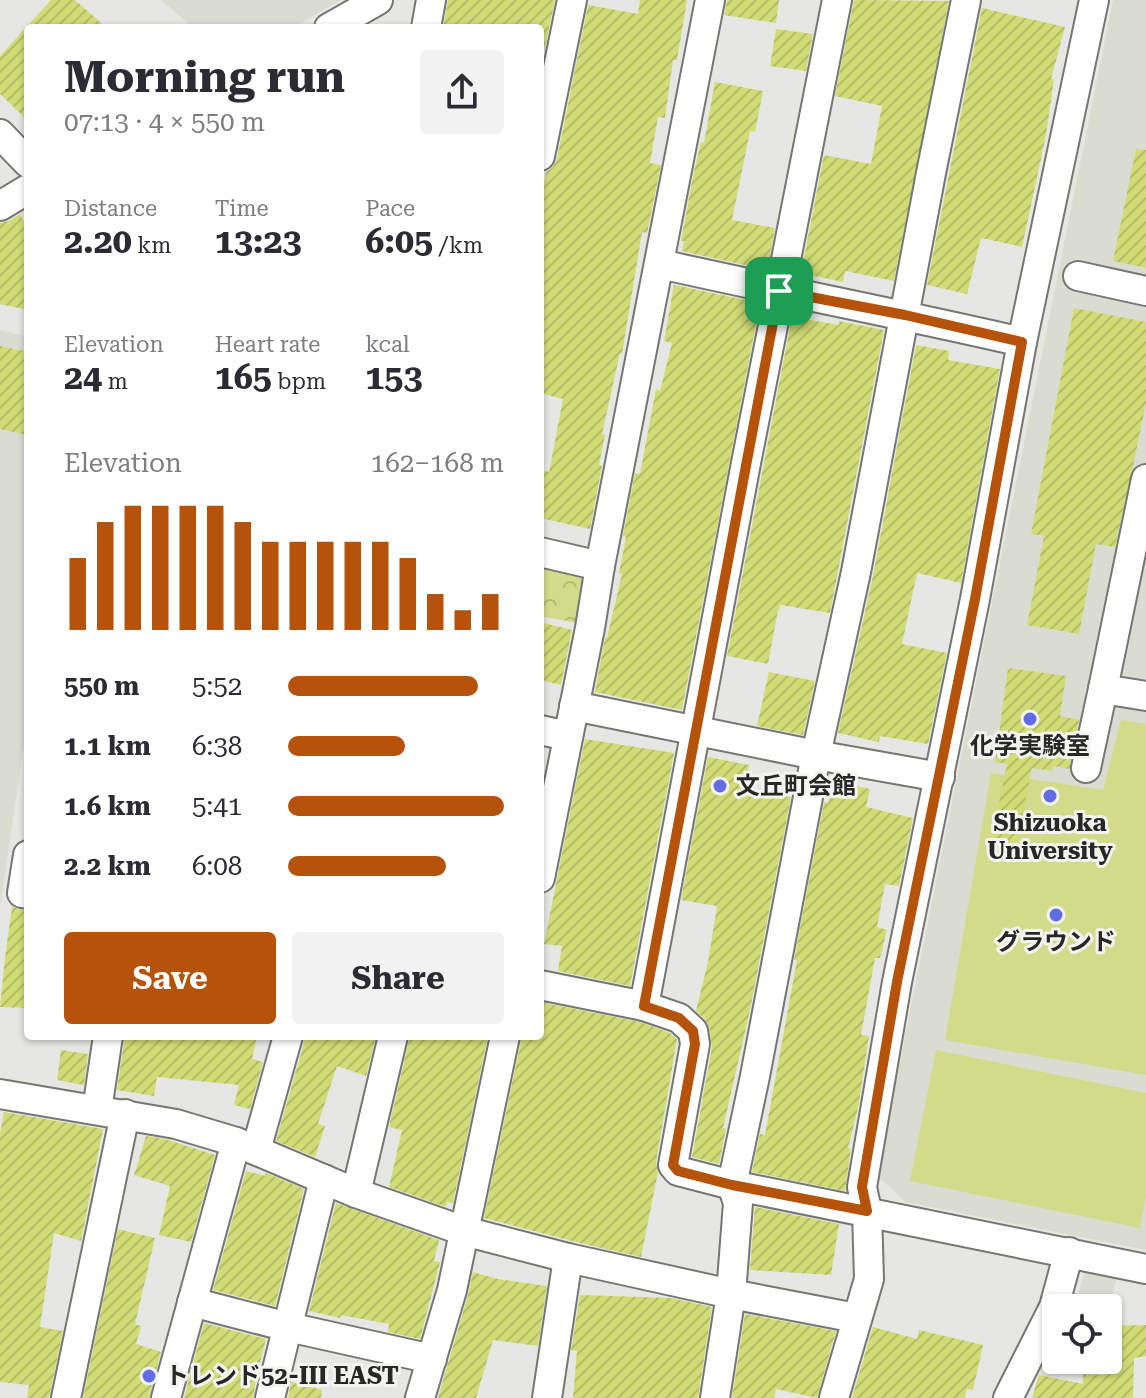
<!DOCTYPE html>
<html lang="en">
<head>
<meta charset="utf-8">
<style>
	:root { --surface:#fff; --page:#f2f2f3; --text:#2b2b33; --muted:#7c7c81; --accent:#b45309 }
	body { margin:0; font-family:"Roboto Serif","Noto Sans JP",serif; background:var(--page); color:var(--text); height:100vh; display:flex; flex-direction:column; font-size:30px; white-space:nowrap }
	* { box-sizing:border-box; margin:0 }
	p { font-size:26px; color:var(--muted) }
	.icon { flex:none; width:44px; height:44px; fill:none; stroke:currentColor; stroke-width:2; stroke-linecap:round; stroke-linejoin:round }
	.map { position:relative; flex:1; overflow:hidden }
	.panel { position:absolute; left:24px; top:24px; width:520px; height:1016px; display:flex; flex-direction:column; background:var(--surface); border-radius:8px; box-shadow:0 2px 6px #0004 }
	.panel>* { flex:none }
	.fabs { position:absolute; left:1042px; top:1294px; display:grid; gap:16px }
	.fabs a { display:grid; place-items:center; width:80px; height:80px; border-radius:8px; background:var(--surface); box-shadow:0 2px 6px #0004; font-size:40px }
	.pin { position:absolute; display:grid; place-items:center; width:68px; height:68px; color:#fff; margin:-34px; border-radius:16px; box-shadow:0 4px 12px #0006 }
	.round { display:grid; place-items:center; flex:none; width:84px; height:84px; border-radius:8px; background:var(--page) }
	.head { display:flex; align-items:center; justify-content:space-between; height:136px; padding:0 40px }
	h1 { font-size:44px; font-weight:700; line-height:60px }
	.metrics { display:grid; grid-template-columns:repeat(3,1fr); gap:12px; height:136px; padding:8px 40px }
	.metrics div { display:grid; align-content:center }
	.metrics b { font-size:34px; font-weight:700 }
	.metrics small { font-size:22px; font-weight:400 }
	.metrics p { font-size:22px }
	.chart { height:224px; padding:16px 40px }
	.chart p { display:flex; justify-content:space-between }
	.chart svg { width:100%; height:144px; margin-top:8px; stroke:var(--accent); stroke-width:6 }
	.primary-button { display:flex; gap:16px; margin-top:auto; padding:16px 40px }
	.primary-button a { flex:1; height:92px; border-radius:8px; background:var(--accent); color:#fff; font-size:32px; font-weight:700; line-height:92px; text-align:center }
	.primary-button a+a { background:var(--page); color:var(--text) }
	ul { padding:0 40px; list-style:none; font-size:26px }
	li { display:grid; grid-template-columns:128px 96px 1fr; align-items:center; height:60px }
	li i { height:20px; border-radius:10px; background:var(--accent) }
	.map>svg:first-child { display:block }
</style>
</head>
<body>
<div class="map">
<svg width="1146" height="1398" viewBox="0 0 1146 1398">
	<defs>
		<pattern id="park-crowns" width="20" height="18" patternUnits="userSpaceOnUse" patternTransform="scale(2)"><rect width="20" height="18" fill="#d2db8a"/><path d="M2 6a3 3 0 1 1 6 0M12 15a3 3 0 1 1 6 0" fill="none" stroke="#b4bc77"/></pattern>
		<pattern id="building-hatch" width="6" height="6" patternUnits="userSpaceOnUse" patternTransform="scale(2)"><rect width="6" height="6" fill="#d2dc76"/><path d="M-1 1l2-2M0 6l6-6M5 7l2-2" fill="none" stroke="#b4bd66"/></pattern>
	</defs>
	<rect width="100%" height="100%" fill="#e6e7e2"/>
	<g fill="#dadcd1">
		<path d="M161 0H341L292 28H194Z"/>
		<path d="M1113 0H1146V1250L906 1202 877 1176Z"/>
		<path d="M0 330 28 337V718L0 907Z"/>
		<path d="M1085 1270 1117 1276 1108 1314V1308H1074Z"/>
	</g>
	<path fill="url(#park-crowns)" d="M540 560 585 569 577 623 540 616Z"/>
	<g fill="#d2db8a">
		<path d="M1121 720 1146 724V1075L945 1040 991 773 1103 790Z"/>
		<path d="M936 1050 1146 1093V1197L1140 1228 910 1181Z"/>
	</g>
	<g fill="url(#building-hatch)">
		<path d="M51 0H75L107 28H28V121L0 94V56Z"/>
		<path d="M448 0H555L540 71V28H443Z"/>
		<path d="M640 0H687L677 60H673L665 118 658 117 650 163 661 165 647 233 642 232 622 354 620 353 602 434 605 435 599 465 602 466 590 529 540 518V470L549 472 563 399 540 393V208L546 172 553 167 557 159 588 5 638 14Z"/>
		<path d="M727 0H779L776 23 724 15Z"/>
		<path d="M854 0 949 1 894 281 845 271 843 282 801 273 824 155 871 164 882 106 835 96Z"/>
		<path d="M982 8 1065 27 1051 79H1054L1046 135 1022 247 981 238 967 294 927 285Z"/>
		<path d="M776 29 813 34 806 71 770 66Z"/>
		<path d="M715 82 763 91 755 132 750 131 732 220 775 228 767 270 682 251 684 241H681L694 171 701 142 704 143Z"/>
		<path d="M1136 149 1146 150V268L1113 261Z"/>
		<path d="M20 214 28 230V310L0 304V223L9 221Z"/>
		<path d="M674 285 760 303 682 710 595 692 605 638H607L622 574 619 573 626 537 623 536 635 473 640 474 656 389 660 391 672 343 664 341Z"/>
		<path d="M1074 308 1146 322V403L1132 471 1115 547 1096 544 1079 634 1027 625 1044 536 1031 534Z"/>
		<path d="M792 317 839 325V321L884 330 830 613 780 605 779 610H778L768 664 727 656Z"/>
		<path d="M916 345 949 351 948 360 1000 369 961 583 917 573 902 644 947 653 928 744 880 736 879 742 838 733 873 576Z"/>
		<path d="M0 346 28 352V435L0 429Z"/>
		<path d="M540 622 572 630 561 685 540 680Z"/>
		<path d="M1008 668 1066 676 1060 716 1079 720 1070 769 1053 766 1052 771 1032 768 1017 842 992 837 1007 764 995 762Z"/>
		<path d="M769 672 815 681 803 735 757 726Z"/>
		<path d="M585 739 674 753 630 986 558 971 562 946 544 944Z"/>
		<path d="M708 757 749 765 745 790 791 797 750 1010 723 1128 726 1129 719 1164 692 1157 712 1047 709 1027 705 1019 696 1011 708 962 717 906 681 900Z"/>
		<path d="M832 781 870 789 866 807 913 818 899 886 885 884 877 927 887 930 880 958H875L861 1035 869 1036 858 1108 848 1148 851 1149 845 1191 752 1172 760 1134 765 1135 797 960H794L824 802 828 803Z"/>
		<path d="M12 907 28 911V1008L0 1007 5 958Z"/>
		<path d="M540 1002 640 1022 670 1033 677 1039 656 1162 658 1172 641 1257 572 1241 484 1218 522 1036H540Z"/>
		<path d="M125 1036H257L252 1059 263 1062 250 1109 234 1105 239 1085 157 1077 154 1096 117 1090Z"/>
		<path d="M306 1036H376L366 1076 337 1066 318 1124 325 1126 315 1157 276 1141Z"/>
		<path d="M410 1036H488L453 1203 447 1202 446 1207 389 1187 402 1130 389 1127Z"/>
		<path d="M61 1050 88 1054 84 1085 57 1080Z"/>
		<path d="M4 1112 103 1129 81 1241 54 1233 40 1327 63 1331 49 1398H27L29 1385 0 1382V1134Z"/>
		<path d="M146 1136 165 1139 215 1155 191 1242 159 1235 170 1186 134 1175Z"/>
		<path d="M246 1171 265 1176 266 1173 304 1189 275 1306 213 1290Z"/>
		<path d="M336 1203 439 1240 434 1261 440 1262 420 1339 388 1332 389 1324 341 1315 340 1318 309 1311Z"/>
		<path d="M755 1207 839 1224 831 1275 750 1270Z"/>
		<path d="M118 1229 155 1238 135 1324 141 1326 136 1344 161 1352 149 1398H83Z"/>
		<path d="M473 1272 498 1279 547 1286 538 1346 493 1340 476 1398H438L468 1295Z"/>
		<path d="M580 1295 671 1298 712 1307 698 1398H573L577 1351 571 1350Z"/>
		<path d="M745 1314 836 1331 817 1398 776 1389 774 1398H732Z"/>
		<path d="M204 1323 266 1339 257 1374 253 1398H184Z"/>
		<path d="M1146 1325V1356L1134 1358 1133 1398H1032L1039 1375 1083 1384V1374L1108 1375V1326Z"/>
		<path d="M873 1327 917 1339 919 1330 983 1345 973 1390 967 1389 965 1398H852Z"/>
		<path d="M291 1382 322 1390 321 1398H288Z"/>
	</g>
	<g fill="none" stroke-linecap="round" stroke-linejoin="round">
		<g stroke="#767772" stroke-width="32">
			<g id="minor">
				<path d="M329 28 378 0"/>
				<path d="M426 28 431 0"/>
				<path d="M0 134 28 163"/>
				<path d="M540 156 572 0"/>
				<path d="M0 206 28 189"/>
				<path d="M660 264C780 291 901 314 1022 342"/>
				<path d="M1078 276 1146 291"/>
				<path d="M1146 479 1103 689 1146 696"/>
				<path d="M540 552 600 566"/>
				<path d="M574 706 816 755 940 777"/>
				<path d="M540 730 568 736"/>
				<path d="M1086 768 1103 689"/>
				<path d="M28 855 22 893 28 894"/>
				<path d="M540 878 590 628 600 566 710 0"/>
				<path d="M540 985 644 1006 679 1018 693 1031 695 1044 673 1165 678 1171 732 1185 1146 1269"/>
				<path d="M644 1006 746 463 837 0"/>
				<path d="M0 1094 176 1124 236 1142 356 1193 464 1231 568 1258 731 1294 856 1318"/>
				<path d="M97 1110 108 1036"/>
				<path d="M256 1150 288 1036"/>
				<path d="M356 1193 393 1036"/>
				<path d="M192 1302 288 1327 432 1359"/>
				<path d="M66 1398 125 1114"/>
				<path d="M166 1398 236 1142"/>
				<path d="M270 1398 324 1179"/>
				<path d="M420 1398 452 1290 505 1036"/>
				<path d="M547 1398 568 1258"/>
				<path d="M715 1398 731 1294 738 1203 732 1185 755 1076 816 755 856 572 931 173 966 0"/>
				<path d="M834 1398 869 1279 867 1211 862 1187 897 982 975 599 1022 342 1094 0"/>
				<path d="M1008 1398 1054 1307 1069 1252"/>
			</g>
		</g>
		<use href="#minor" stroke="#fff" stroke-width="28"/>
	</g>
	<g fill="none" stroke-linecap="round" stroke-linejoin="round">
		<g stroke="#fff" stroke-width="16">
			<path id="route" d="M779 291 905 315 1022 342 975 599 897 982 862 1187 867 1211 732 1185 678 1171 673 1165 695 1044 693 1031 679 1018 644 1006Z"/>
		</g>
		<use href="#route" stroke="#b45309" stroke-width="10"/>
	</g>
	<g fill="#606de5" stroke="#f3f4ef" stroke-width="3">
		<circle cx="1030" cy="719" r="8"/>
		<circle cx="720" cy="786" r="8"/>
		<circle cx="1050" cy="796" r="8"/>
		<circle cx="1056" cy="915" r="8"/>
		<circle cx="149" cy="1376" r="8"/>
	</g>
	<g text-anchor="middle" stroke-width="6" stroke-linejoin="round" paint-order="stroke">
		<g font-size="24" font-weight="bold" fill="#272726" stroke="#f3f4ef">
			<text x="1030" y="754">化学実験室</text>
			<text x="736" y="794" text-anchor="start">文丘町会館</text>
			<text x="1050" y="831">Shizuoka<tspan x="1050" dy="28">University</tspan></text>
			<text x="1056" y="950">グラウンド</text>
			<text x="165" y="1384" text-anchor="start">トレンド52-III EAST</text>
		</g>
	</g>
</svg>
<div class="fabs">
<a><svg class="icon" aria-label="locate" viewBox="0 0 24 24"><circle cx="12" cy="12" r="6"/><path d="M12 2v4M12 18v4M2 12h4M18 12h4"/></svg></a>
</div>
<div class="pin" style="left:779px;top:291px;background:#1e9e55"><svg class="icon" aria-label="arrive" viewBox="0 0 24 24"><path d="M6 21V4h12l-3 4 3 4H6"/></svg></div>
<section class="panel">
<div class="head"><div><h1>Morning run</h1><p>07:13 · 4 × 550 m</p></div><a class="round"><svg class="icon" aria-label="share" viewBox="0 0 24 24"><path d="M12 15V3M7 8l5-5 5 5M5 13v7h14v-7"/></svg></a></div>
<div class="metrics">
<div><p>Distance</p><b>2.20<small> km</small></b></div>
<div><p>Time</p><b>13:23</b></div>
<div><p>Pace</p><b>6:05<small> /km</small></b></div>
</div>
<div class="metrics">
<div><p>Elevation</p><b>24<small> m</small></b></div>
<div><p>Heart rate</p><b>165<small> bpm</small></b></div>
<div><p>kcal</p><b>153</b></div>
</div>
<div class="chart"><p><span>Elevation</span>162–168 m</p>
<svg viewBox="0 0 160 44" preserveAspectRatio="none"><path d="M5 44V22M15 44V11M25 44V6M35 44V6M45 44V6M55 44V6M65 44V11M75 44V17M85 44V17M95 44V17M105 44V17M115 44V17M125 44V22M135 44V33M145 44V38M155 44V33"/></svg>
</div>
<ul>
<li><b>550 m</b>5:52<i style="width:88%"></i></li>
<li><b>1.1 km</b>6:38<i style="width:54%"></i></li>
<li><b>1.6 km</b>5:41<i style="width:100%"></i></li>
<li><b>2.2 km</b>6:08<i style="width:73%"></i></li>
</ul>
<div class="primary-button"><a>Save</a><a>Share</a></div>
</section>
</div>
</body>
</html>
